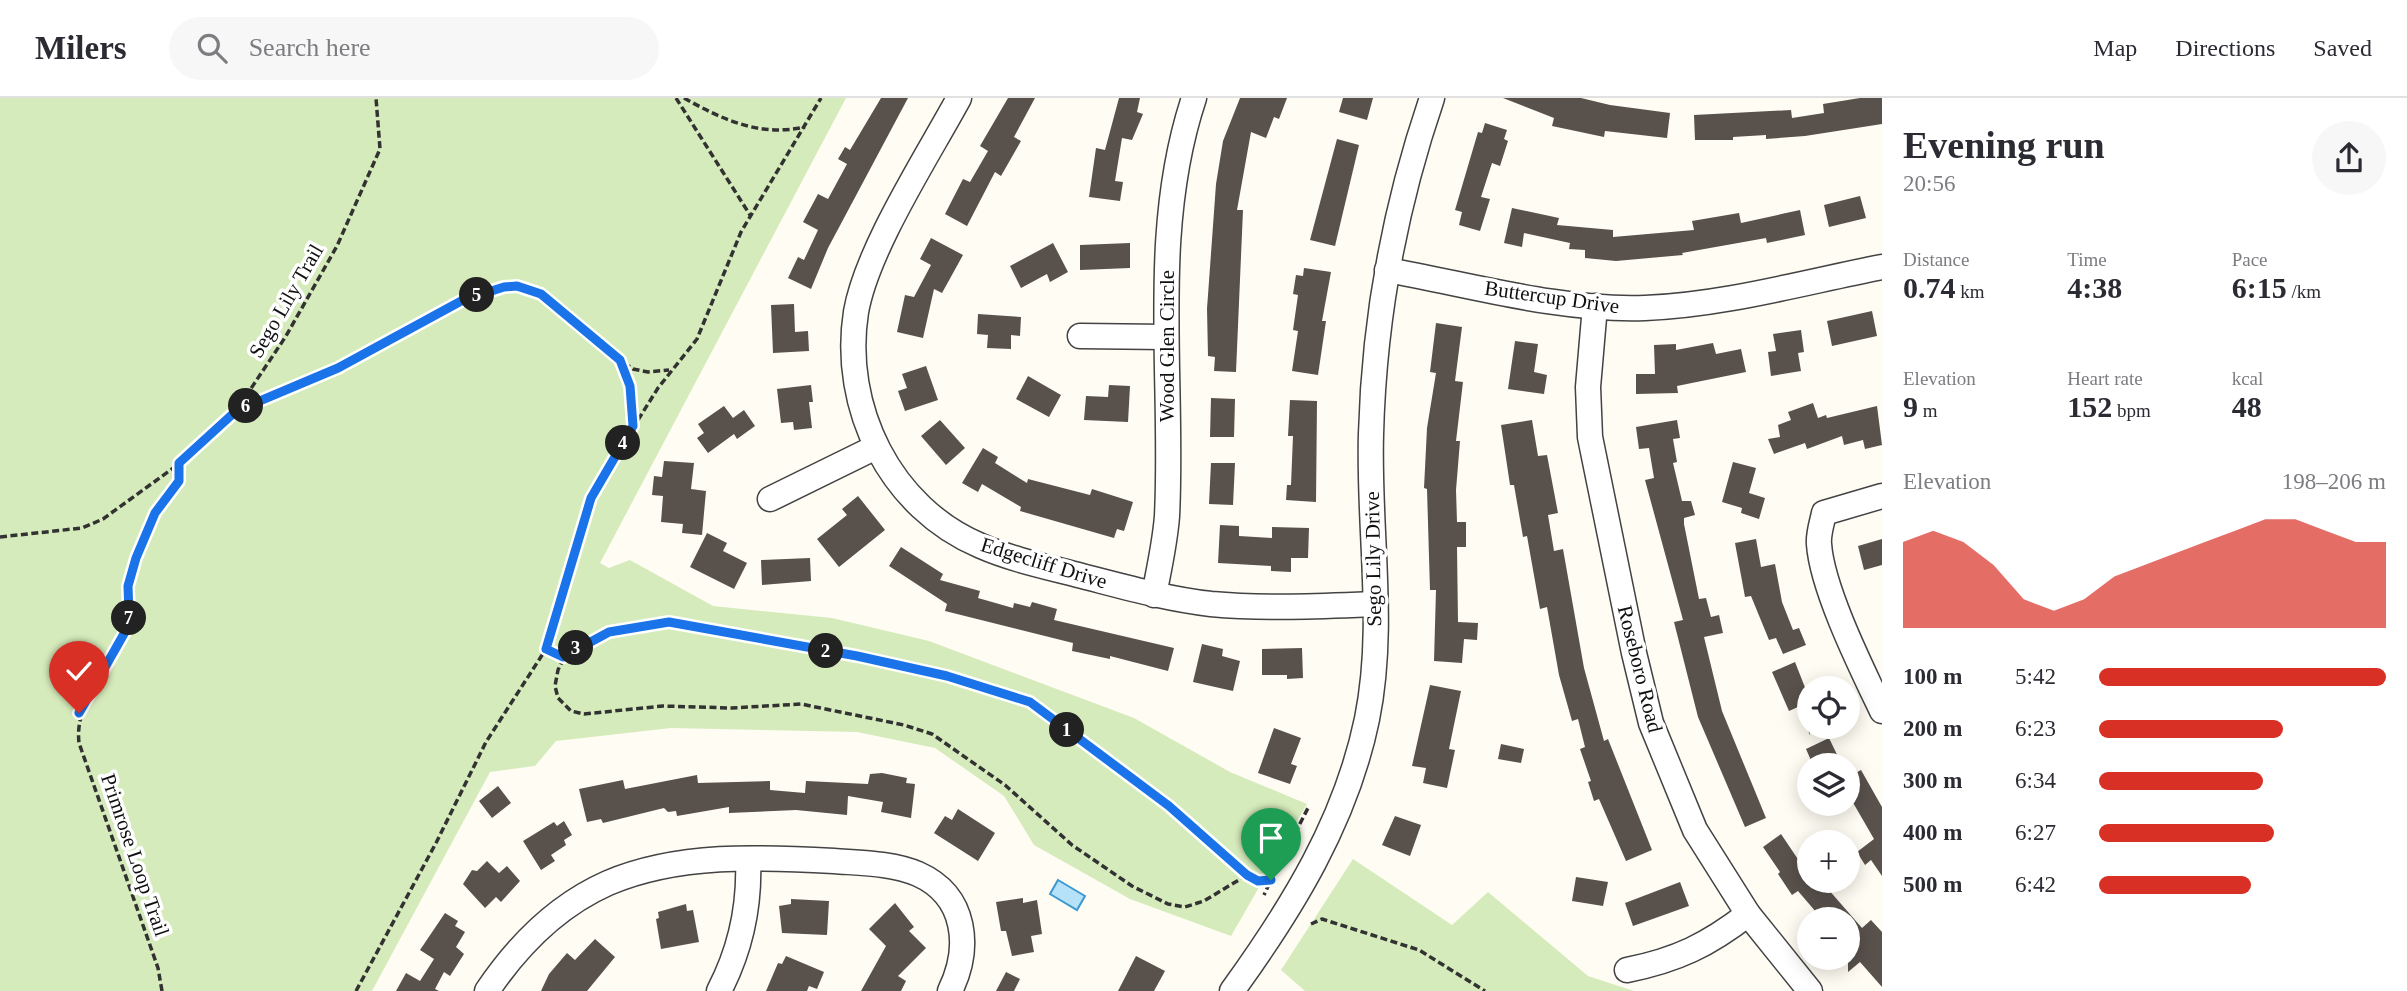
<!DOCTYPE html>
<html lang="en">
<head>
<meta charset="utf-8">
<style>
	:root { --surface:#fff; --page:#f7f7f7; --text:#2b2b33; --muted:#7c7c81; --line:#e1e1e2; --accent:#d93025 }
	body { margin:0; font-family:"Times New Roman",serif; background:var(--page); color:var(--text); height:100vh; display:flex; flex-direction:column; font-size:26px; white-space:nowrap }
	* { box-sizing:border-box; margin:0 }
	p { font-size:23px; color:var(--muted) }
	.icon { flex:none; width:38px; height:38px; fill:none; stroke:currentColor; stroke-width:2; stroke-linecap:round; stroke-linejoin:round }
	.map { position:relative; flex:1; overflow:hidden }
	.drawer { display:flex; flex-direction:column; background:var(--surface); width:525px }
	.drawer>* { flex:none }
	.fabs { position:absolute; left:1797px; top:578px; display:grid; gap:14px }
	.fabs a { display:grid; place-items:center; width:63px; height:63px; border-radius:50%; background:var(--surface); box-shadow:0 4px 18px #0003; font-size:35px }
	.pin { position:absolute; display:grid; place-items:center; width:60px; height:60px; color:#fff; margin:-72px -30px; border-radius:50% 50% 50% 0; rotate:-45deg; box-shadow:0 0 7px #0007 }
	.pin .icon { rotate:45deg }
	.km { position:absolute; width:35px; height:35px; margin:-18px; border-radius:50%; background:#222; color:#fff; font-size:19px; line-height:35px; text-align:center }
	.round { display:grid; place-items:center; flex:none; width:74px; height:74px; border-radius:37px; background:var(--page) }
	.headline { display:flex; align-items:center; justify-content:space-between; height:119px; padding:0 21px }
	h1 { font-size:38px; font-weight:700; line-height:52px }
	.stats { display:grid; grid-template-columns:repeat(3,1fr); gap:10px; height:119px; padding:7px 21px }
	.stats div { display:grid; align-content:center }
	.stats b { font-size:30px; font-weight:700 }
	.stats small { font-size:19px; font-weight:400 }
	.stats p { font-size:19px }
	.chart { height:196px; padding:14px 21px }
	.chart p { display:flex; justify-content:space-between }
	.chart svg { width:100%; height:126px; margin-top:7px; fill:var(--accent); opacity:.7 }
	ul { padding:0 21px; list-style:none; font-size:23px }
	li { display:grid; grid-template-columns:112px 84px 1fr; align-items:center; height:52px }
	li i { height:18px; border-radius:9px; background:var(--accent) }
	header { display:flex; align-items:center; gap:42px; box-sizing:border-box; height:98px; padding:0 35px; background:var(--surface); border-bottom:2px solid var(--line) }
	header strong { font-size:33px }
	nav { display:flex; gap:38px; margin-inline-start:auto; font-size:24px }
	.search { width:490px; height:63px; background:var(--page); display:flex; align-items:center; gap:18px; box-sizing:border-box; padding:0 24px; border-radius:38px; color:var(--muted); font-size:26px }
	main { display:flex; flex:1; min-height:0 }
	.map>svg:first-child { display:block }
</style>
</head>
<body>
<header>
<strong>Milers</strong>
<div class="search"><svg class="icon" aria-label="search" viewBox="0 0 24 24"><circle cx="10" cy="10" r="6"/><path d="M15 15l6 6"/></svg>Search here</div>
<nav><a>Map</a><a>Directions</a><a>Saved</a></nav>
</header>
<main>
<div class="map">
<svg width="1882" height="893" viewBox="0 0 1882 893">
	<rect width="100%" height="100%" fill="#fffcf3"/>
	<g fill="#d6ebbb">
		<path d="M0 0H846L600 465 609 470 630 462 713 508 832 520 929 543 1134 620 1230 674 1307 706 1231 838 1130 801 1034 747 1004 698 935 650 857 634 671 630 556 643 535 668 490 674 372 893H0Z"/>
		<path d="M1353 761 1452 827 1488 794 1588 878 1634 893H1305L1281 872Z"/>
	</g>
	<path fill="#b6e1f8" stroke="#3c9ad0" stroke-width="2" d="M1058 782 1085 798 1077 812 1050 796Z"/>
	<g fill="#59514c">
		<path d="M881 0H908L828 150 811 191 788 180 798 159 804 162 818 132 803 124 818 96 828 101 847 66 838 61 845 49 850 52Z"/>
		<path d="M1008 0H1035L1014 39 1021 43 1001 78 995 74 967 128 945 116 963 81 970 84 988 53 980 48Z"/>
		<path d="M1119 0H1140L1137 14 1143 16 1132 42 1122 40 1115 83 1123 84 1120 103 1089 99 1096 50 1105 52Z"/>
		<path d="M1240 0H1287L1279 21 1274 19 1266 40 1251 34 1237 112H1243L1236 274 1214 273 1215 259 1208 258 1207 211 1216 86 1223 43Z"/>
		<path d="M1343 0H1373L1367 22 1339 14Z"/>
		<path d="M1503 0H1581L1610 7 1670 15 1667 40 1605 33 1604 39 1552 28 1554 20Z"/>
		<path d="M1860 0H1882V26L1805 38 1766 41V37L1733 39V42H1695L1694 17 1791 12 1792 20 1824 15 1823 6Z"/>
		<path d="M1485 25 1507 32 1504 41 1508 43 1500 68 1492 65 1481 99 1490 101 1480 133 1459 127 1462 114 1455 112 1478 34 1482 35Z"/>
		<path d="M1337 41 1359 47 1335 148 1310 142Z"/>
		<path d="M1860 98 1866 120 1829 129 1824 107Z"/>
		<path d="M1512 110 1559 120 1557 127 1613 132V139L1694 132 1692 123 1739 115 1741 125 1800 112 1805 137 1767 145 1766 140 1682 155 1683 157 1616 163 1585 160V152L1569 151 1570 145 1524 135 1522 149 1504 145Z"/>
		<path d="M931 140 963 157 942 195 934 191 923 240 897 234 905 197 914 199 931 167 920 161Z"/>
		<path d="M1053 145 1068 174 1050 184 1047 176 1021 190 1010 168Z"/>
		<path d="M1130 145V170L1080 172V147Z"/>
		<path d="M1304 170 1331 174 1322 223H1326L1318 277 1292 273 1298 233 1293 232 1298 197 1293 196 1296 177 1303 178Z"/>
		<path d="M794 206 795 234 808 233 809 253 773 255 771 207Z"/>
		<path d="M1872 213 1877 238 1832 248 1827 223Z"/>
		<path d="M978 216 1021 219 1020 238 1011 237V251L987 250 988 237 977 236Z"/>
		<path d="M1436 225 1462 229 1455 283 1463 284 1456 343H1460L1456 392 1457 424H1466V449H1457L1458 524 1478 525 1477 542 1464 541 1462 565 1434 563 1436 492H1430L1427 391 1424 390 1427 330 1436 275 1430 274Z"/>
		<path d="M1801 232 1804 254 1798 255 1801 273 1771 278 1768 254 1776 253 1773 236Z"/>
		<path d="M1515 243 1538 246 1534 274 1547 277 1544 296 1508 291Z"/>
		<path d="M1713 245 1716 256 1741 251 1746 274 1677 288 1678 295 1636 296V276H1655L1654 247 1676 246V252Z"/>
		<path d="M926 268 938 302 905 313 898 293 907 290 902 276Z"/>
		<path d="M1028 278 1061 297 1049 319 1016 301Z"/>
		<path d="M811 287 813 304H809L812 330 794 332 793 324 781 325 777 291Z"/>
		<path d="M1109 287 1130 288 1128 324 1084 322 1086 298 1108 299Z"/>
		<path d="M1211 300 1235 301 1234 339H1210Z"/>
		<path d="M1290 302 1317 303 1316 404 1286 402 1287 387H1291L1293 338H1288Z"/>
		<path d="M1813 305 1818 320 1826 317 1827 320 1877 308 1882 347 1865 351 1863 342 1844 347 1842 338 1807 351 1805 345 1774 356 1768 341 1780 339 1778 327 1791 322 1788 314Z"/>
		<path d="M724 308 733 320 744 312 755 328 737 341 734 336 708 355 697 340 704 335 698 326Z"/>
		<path d="M940 322 965 350 946 367 921 338Z"/>
		<path d="M1532 322 1538 358 1547 357 1558 415 1548 417 1554 453 1563 451 1584 570 1604 643 1608 641 1652 752 1626 763 1599 701 1594 703 1588 684 1591 683 1580 651 1585 649 1578 621 1572 623 1559 577 1547 509 1540 511 1527 438 1523 439 1514 387H1510L1501 327Z"/>
		<path d="M1677 322 1680 340 1673 341 1677 364 1673 365 1682 403H1691L1695 417 1684 420V426L1699 501 1706 500 1711 519 1719 517 1723 535 1704 539 1722 613 1766 720 1745 729 1698 619 1674 524 1683 522 1645 382 1654 380 1649 350 1639 351 1636 329Z"/>
		<path d="M983 350 998 359 995 365 1027 385 1028 381 1090 397 1092 391 1133 404 1124 433 1117 431 1114 440 1020 413 1021 409 982 386 978 394 962 385Z"/>
		<path d="M664 363 694 365 691 391 706 393 702 437 682 435 683 426 661 424 663 398 652 397 654 378 662 379Z"/>
		<path d="M1733 364 1756 370 1749 395 1765 400 1759 421 1741 415 1742 410 1722 404Z"/>
		<path d="M1211 365H1235L1233 407 1209 406Z"/>
		<path d="M858 398 885 432 839 469 817 441 847 417 842 411Z"/>
		<path d="M1220 427 1239 428V438L1272 440V429L1309 430 1308 460H1291V474L1271 473V468L1218 465Z"/>
		<path d="M707 435 727 445 723 453 747 465 734 491 690 469Z"/>
		<path d="M1756 441 1761 469 1775 466 1782 504 1793 532 1799 530 1806 547 1783 556 1776 540 1769 542 1751 498 1745 499 1735 445Z"/>
		<path d="M1882 441V467L1864 472 1858 448Z"/>
		<path d="M901 449 943 476 940 482 980 493 978 500 1013 510 1014 505 1030 509 1032 504 1057 511 1054 522 1174 550 1168 573 1110 558V561L1072 553 1073 545 945 513 947 506 889 468Z"/>
		<path d="M810 460 811 483 762 487 761 462Z"/>
		<path d="M1202 546 1223 551 1222 558 1240 563 1233 593 1193 584Z"/>
		<path d="M1302 550 1303 580 1287 581V577H1262V551Z"/>
		<path d="M1795 564 1806 592 1810 591V637L1798 609 1789 613 1772 574Z"/>
		<path d="M1430 587 1461 593 1449 651 1455 652 1447 690 1423 685 1426 670 1412 668Z"/>
		<path d="M1274 630 1301 640 1291 666 1297 668 1290 686 1258 675Z"/>
		<path d="M1829 640 1842 667H1813L1806 651Z"/>
		<path d="M1501 646 1524 651 1521 665 1498 661Z"/>
		<path d="M1861 672 1882 709V778L1871 762 1865 767 1857 754 1874 741 1848 696V679Z"/>
		<path d="M882 675 907 680 906 685 915 686 911 720 881 714 883 704 848 698 847 717 796 712 729 715V709L677 718 676 713 668 714 664 710 603 725 601 721 587 724 579 691 623 682 625 691 697 677 698 685 770 683V692L805 695 806 683 868 686 870 676Z"/>
		<path d="M498 688 511 705 492 720 479 703Z"/>
		<path d="M958 711 995 735 978 763 934 735 945 718 952 722Z"/>
		<path d="M1395 718 1421 727 1410 758 1382 747Z"/>
		<path d="M564 723 572 737 564 742 566 747 551 757 555 763 541 772 523 743 554 724 557 728Z"/>
		<path d="M1781 736 1816 788 1821 783 1862 830 1871 822 1882 834V889L1860 864 1848 874V821H1822L1798 793 1792 797 1778 776 1780 774 1763 749Z"/>
		<path d="M487 763 499 775 507 768 520 783 501 804 496 799 485 810 463 786 472 772 477 773Z"/>
		<path d="M1576 779 1608 784 1603 808 1572 803Z"/>
		<path d="M1680 784 1689 808 1633 828 1625 805Z"/>
		<path d="M1023 800V805L1037 802 1042 836 1031 838 1034 854 1012 858 1006 833H1001L996 804Z"/>
		<path d="M791 801 829 803 827 837 782 835 779 808 791 806Z"/>
		<path d="M895 805 914 829 909 833 926 850 898 878 906 883 901 893H861L886 848 869 831Z"/>
		<path d="M686 806 687 813 693 812 699 844 661 851 656 821 659 820 658 814Z"/>
		<path d="M445 815 458 823 455 828 465 834 456 849 464 856 450 878 444 874 435 891 439 893H396L406 875 420 883 434 861 420 852Z"/>
		<path d="M595 841 615 859 587 893H541L549 876 567 855 575 862Z"/>
		<path d="M786 858 824 874 817 891 809 888 807 893H766L778 865 782 866Z"/>
		<path d="M1136 858 1165 873 1154 893H1118Z"/>
		<path d="M1006 874 1020 881 1014 893H996Z"/>
	</g>
	<g fill="none" stroke-linecap="round" stroke-linejoin="round">
		<g stroke="#434343" stroke-width="27">
			<g id="minor">
				<path d="M959 0C927 59 867 151 856 214 841 309 890 410 981 448 1013 462 1048 469 1082 478 1125 489 1167 501 1211 506 1266 511 1321 508 1375 506"/>
				<path d="M1387 172C1471 187 1560 213 1645 210 1724 207 1805 184 1882 169"/>
				<path d="M1595 208 1588 289 1590 339 1634 555 1651 625 1695 732 1748 816 1810 893"/>
				<path d="M1080 238 1166 239"/>
				<path d="M1882 398 1824 415C1822 425 1818 436 1819 446 1822 491 1862 571 1882 613"/>
				<path d="M770 401 876 349"/>
				<path d="M1154 497C1159 471 1165 445 1167 418 1174 279 1149 135 1194 0"/>
				<path d="M1627 872C1677 862 1708 847 1748 816"/>
				<path d="M487 893C518 847 556 808 608 785 678 755 760 759 834 763 861 765 893 765 918 776 967 798 971 850 950 893"/>
				<path d="M719 893C741 851 750 807 748 761"/>
				<path d="M1232 893C1292 810 1346 723 1367 621 1386 528 1368 431 1371 336 1374 222 1395 108 1432 0"/>
			</g>
		</g>
		<g stroke="#323232" stroke-width="3.5" stroke-dasharray="7 3.5" stroke-linecap="butt">
			<path d="M676 0 750 117"/>
			<path d="M684 0C723 22 760 39 805 29"/>
			<path d="M620 262 630 288 633 326"/>
			<path d="M237 313C270 296 306 286 340 269 383 247 481 178 528 191 564 200 601 249 633 271L648 274 669 272"/>
			<path d="M0 439 82 430 103 421 183 363 236 313 286 238 337 148 380 51 376 0"/>
			<path d="M546 551 563 560"/>
			<path d="M1247 777 1204 803 1185 809 1168 806 1132 788 1072 747 1005 687 932 636 904 627 801 606 731 610 663 608 584 616 571 613 558 600 555 588 558 572 566 556 609 534 669 524 857 558 947 578 1030 604 1169 707 1247 777 1258 783 1271 782 1264 797"/>
			<path d="M1271 782 1308 710"/>
			<path d="M1311 826 1322 821 1419 852 1485 893"/>
			<path d="M162 893 158 870 79 645C74 600 112 574 126 534 130 519 127 506 128 491 129 475 145 435 152 420 160 404 189 387 179 365"/>
			<path d="M356 893 436 745 486 644 546 551 596 389 658 290 697 241 741 134 821 0"/>
		</g>
		<use href="#minor" stroke="#fff" stroke-width="24"/>
	</g>
	<g fill="none" stroke-linecap="round" stroke-linejoin="round">
		<g stroke="#fff" stroke-width="14">
			<path id="route" d="M79 615 125 534 129 517 128 488 136 460 155 415 179 383V365L236 313 338 270 463 202 504 189 517 188 541 196 620 262 630 288 633 328 591 400 546 551 563 559 609 534 669 524 857 558 947 578 1030 604 1169 708 1247 777 1258 783 1271 782"/>
		</g>
		<use href="#route" stroke="#1a73e8" stroke-width="9"/>
	</g>
	<g text-anchor="middle" stroke-width="7" stroke-linejoin="round" paint-order="stroke">
		<g font-size="21" fill="#101010" stroke="#fff">
			<text transform="translate(1552 199) rotate(8)" y="7">Buttercup Drive</text>
			<text transform="translate(286 203) rotate(-60)" y="7">Sego Lily Trail</text>
			<text transform="translate(1167 248) rotate(-90)" y="7">Wood Glen Circle</text>
			<text transform="translate(1373 461) rotate(-91)" y="7">Sego Lily Drive</text>
			<text transform="translate(1044 465) rotate(17)" y="7">Edgecliff Drive</text>
			<text transform="translate(1640 571) rotate(76)" y="7">Roseboro Road</text>
			<text transform="translate(135 757) rotate(71)" y="7">Primrose Loop Trail</text>
		</g>
	</g>
</svg>
<div class="fabs">
<a><svg class="icon" aria-label="locate" viewBox="0 0 24 24"><circle cx="12" cy="12" r="6"/><path d="M12 2v4M12 18v4M2 12h4M18 12h4"/></svg></a>
<a><svg class="icon" aria-label="layers" viewBox="0 0 24 24"><path d="M12 4l9 5-9 5-9-5zM3 14l9 5 9-5"/></svg></a>
<a>+</a>
<a>−</a>
</div>
<div class="pin" style="left:1271px;top:782px;background:#1e9e55"><svg class="icon" aria-label="arrive" viewBox="0 0 24 24"><path d="M6 21V4h12l-3 4 3 4H6"/></svg></div>
<div class="pin" style="left:79px;top:615px;background:#d93025"><svg class="icon" aria-label="check" viewBox="0 0 24 24"><path d="M5 12l5 5 9-10"/></svg></div>
<b class="km" style="left:1067px;top:632px">1</b>
<b class="km" style="left:826px;top:553px">2</b>
<b class="km" style="left:576px;top:550px">3</b>
<b class="km" style="left:623px;top:345px">4</b>
<b class="km" style="left:477px;top:197px">5</b>
<b class="km" style="left:246px;top:308px">6</b>
<b class="km" style="left:129px;top:520px">7</b>
</div>
<section class="drawer">
<div class="headline"><div><h1>Evening run</h1><p>20:56</p></div><a class="round"><svg class="icon" aria-label="share" viewBox="0 0 24 24"><path d="M12 15V3M7 8l5-5 5 5M5 13v7h14v-7"/></svg></a></div>
<div class="stats">
<div><p>Distance</p><b>0.74<small> km</small></b></div>
<div><p>Time</p><b>4:38</b></div>
<div><p>Pace</p><b>6:15<small> /km</small></b></div>
</div>
<div class="stats">
<div><p>Elevation</p><b>9<small> m</small></b></div>
<div><p>Heart rate</p><b>152<small> bpm</small></b></div>
<div><p>kcal</p><b>48</b></div>
</div>
<div class="chart"><p><span>Elevation</span>198–206 m</p>
<svg viewBox="0 0 160 44" preserveAspectRatio="none"><path d="M0 44V14L10 10L20 14L30 22L40 34L50 38L60 34L70 26L80 22L90 18L100 14L110 10L120 6L130 6L140 10L150 14L160 14V44z"/></svg>
</div>
<ul>
<li><b>100 m</b>5:42<i style="width:100%"></i></li>
<li><b>200 m</b>6:23<i style="width:64%"></i></li>
<li><b>300 m</b>6:34<i style="width:57%"></i></li>
<li><b>400 m</b>6:27<i style="width:61%"></i></li>
<li><b>500 m</b>6:42<i style="width:53%"></i></li>
</ul>
</section>
</main>
</body>
</html>
